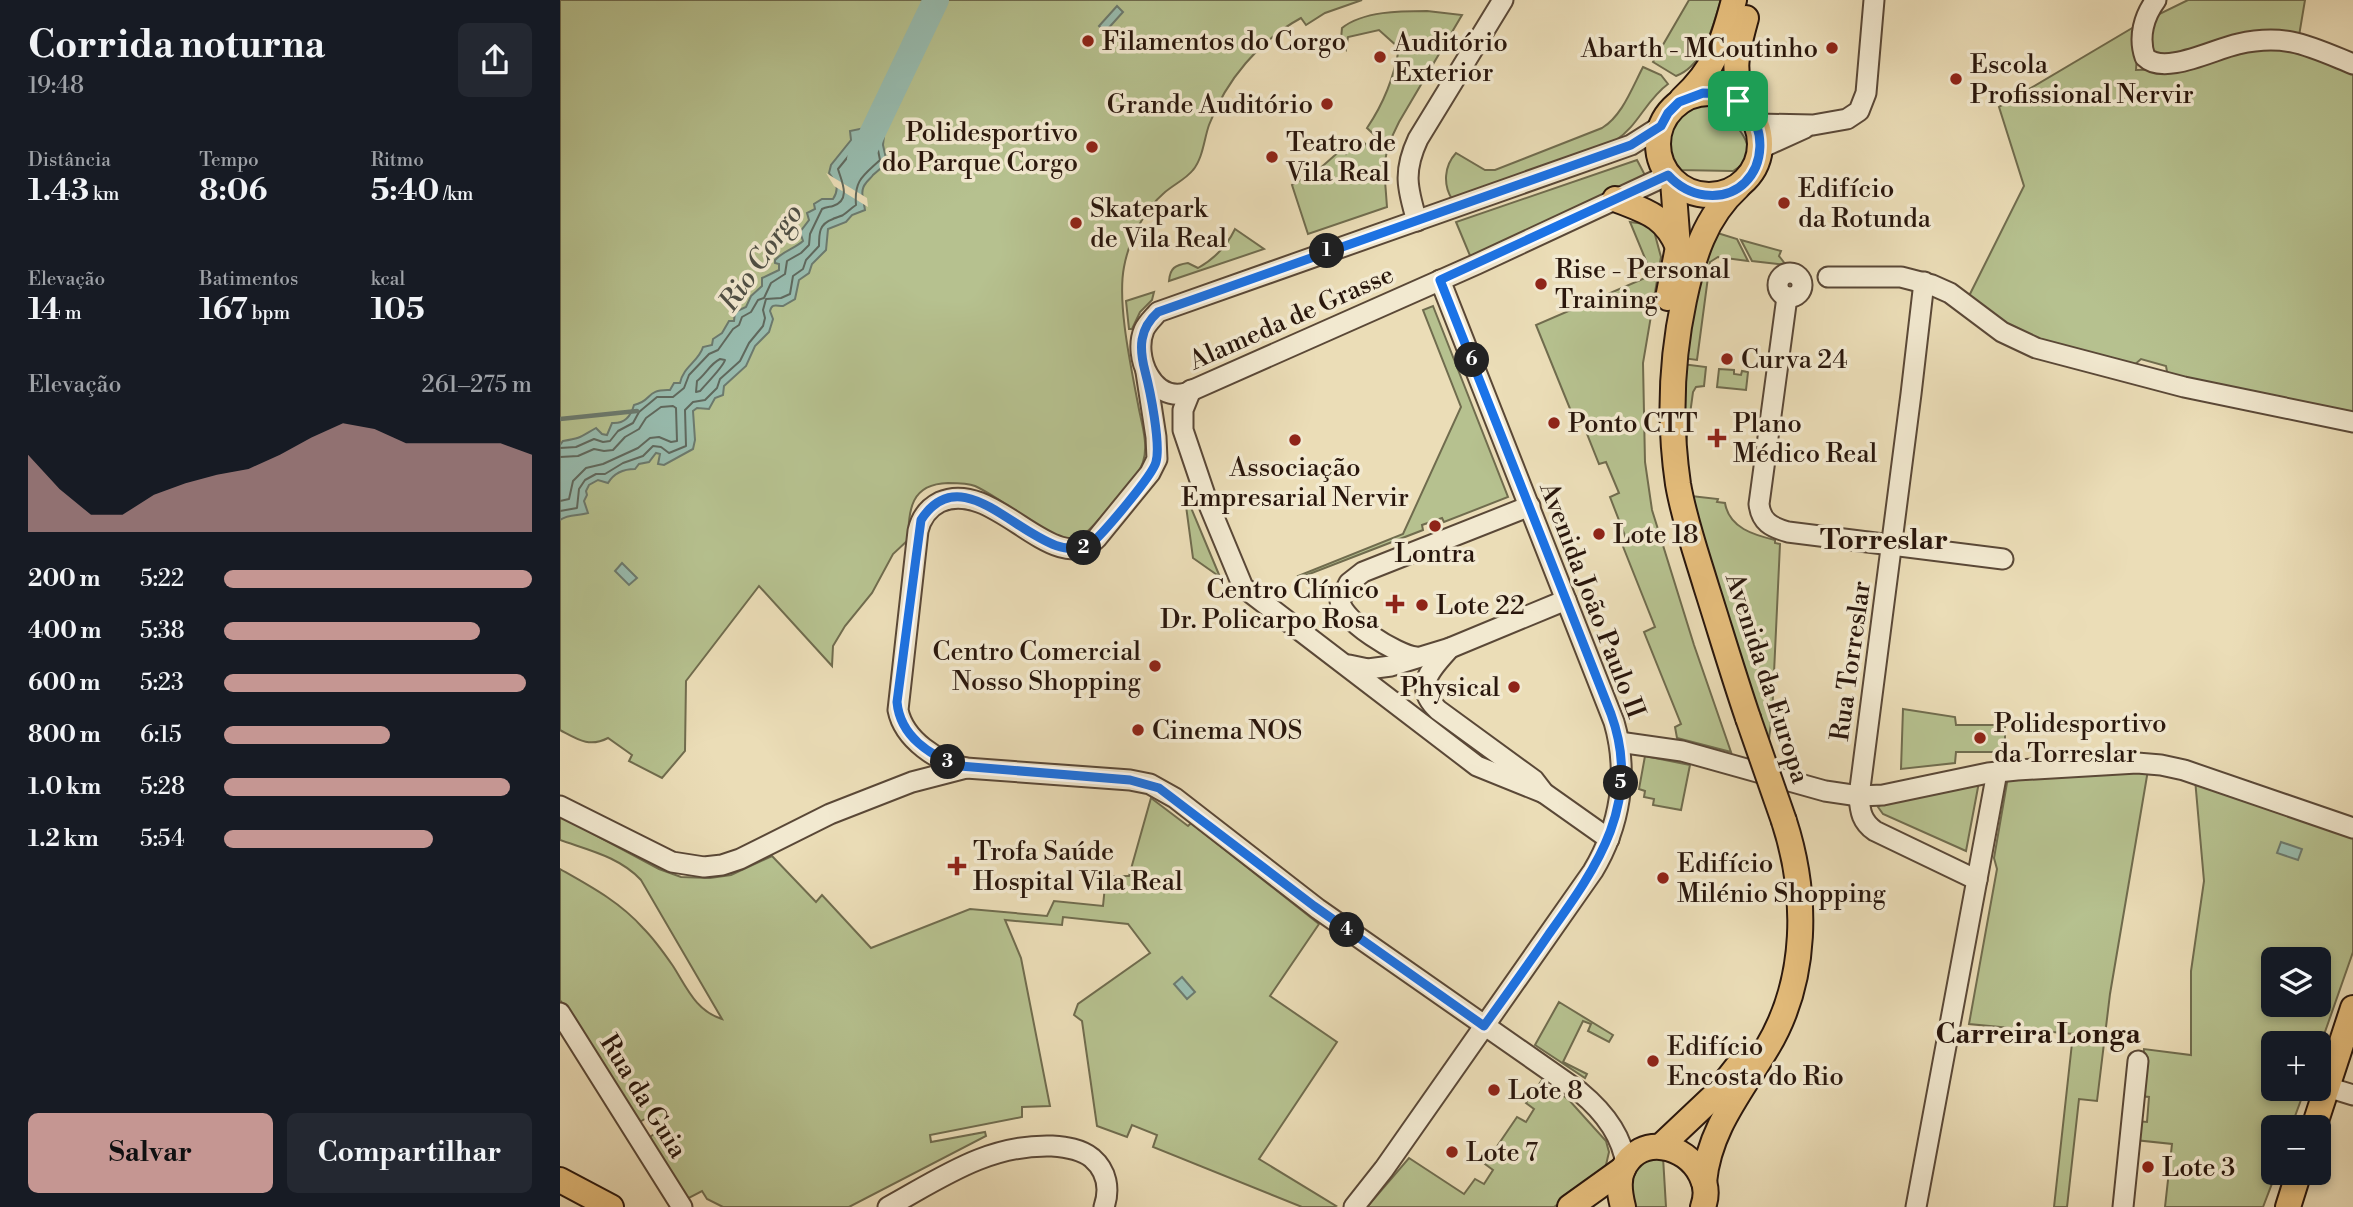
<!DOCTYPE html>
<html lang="pt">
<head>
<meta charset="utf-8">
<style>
	:root { --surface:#171b24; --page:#242831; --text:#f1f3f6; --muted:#9ea1a6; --accent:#c59692 }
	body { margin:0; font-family:"Libre Bodoni",serif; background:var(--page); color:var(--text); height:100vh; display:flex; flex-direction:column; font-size:26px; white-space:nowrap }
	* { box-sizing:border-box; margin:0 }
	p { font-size:23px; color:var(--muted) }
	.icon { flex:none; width:38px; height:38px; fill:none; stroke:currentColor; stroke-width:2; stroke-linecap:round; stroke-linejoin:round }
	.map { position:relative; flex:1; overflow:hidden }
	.panel { display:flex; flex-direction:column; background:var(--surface); width:560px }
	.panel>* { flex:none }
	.buttons { position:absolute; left:1701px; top:947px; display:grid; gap:14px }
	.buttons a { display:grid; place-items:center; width:70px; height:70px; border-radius:10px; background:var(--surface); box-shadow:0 4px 10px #0003; font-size:35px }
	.pin { position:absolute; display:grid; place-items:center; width:60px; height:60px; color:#fff; margin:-30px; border-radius:14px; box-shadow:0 4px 10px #0006 }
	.km { position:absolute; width:35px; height:35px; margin:-18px; border-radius:50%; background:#222; color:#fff; font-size:19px; line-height:35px; text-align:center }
	.round { display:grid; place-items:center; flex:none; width:74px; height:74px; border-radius:10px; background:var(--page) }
	.overview { display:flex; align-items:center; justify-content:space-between; height:119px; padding:0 28px }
	h1 { font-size:38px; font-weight:800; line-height:52px }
	.stats { display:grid; grid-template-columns:repeat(3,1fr); gap:10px; height:119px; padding:7px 28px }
	.stats div { display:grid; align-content:center }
	.stats b { font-size:30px; font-weight:800 }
	.stats small { font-size:19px; font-weight:400 }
	.stats p { font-size:19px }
	.chart { height:196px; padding:14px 28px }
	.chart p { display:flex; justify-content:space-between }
	.chart svg { width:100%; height:126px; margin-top:7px; fill:var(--accent); opacity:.7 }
	.action { display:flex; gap:14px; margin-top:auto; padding:14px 28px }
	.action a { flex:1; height:80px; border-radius:10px; background:var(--accent); color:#111; font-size:28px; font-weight:800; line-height:80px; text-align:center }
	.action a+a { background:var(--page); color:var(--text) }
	ul { padding:0 28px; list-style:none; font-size:23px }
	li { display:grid; grid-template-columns:112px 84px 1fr; align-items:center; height:52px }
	li i { height:18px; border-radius:9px; background:var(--accent) }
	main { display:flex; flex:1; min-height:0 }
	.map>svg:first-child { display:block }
</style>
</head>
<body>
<main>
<section class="panel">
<div class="overview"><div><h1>Corrida noturna</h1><p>19:48</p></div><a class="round"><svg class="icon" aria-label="share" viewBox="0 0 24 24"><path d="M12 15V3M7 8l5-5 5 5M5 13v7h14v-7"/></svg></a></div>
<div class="stats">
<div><p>Distância</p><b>1.43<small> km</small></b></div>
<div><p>Tempo</p><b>8:06</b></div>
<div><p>Ritmo</p><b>5:40<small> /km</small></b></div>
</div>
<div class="stats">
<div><p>Elevação</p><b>14<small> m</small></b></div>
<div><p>Batimentos</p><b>167<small> bpm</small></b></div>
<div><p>kcal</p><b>105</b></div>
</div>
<div class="chart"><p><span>Elevação</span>261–275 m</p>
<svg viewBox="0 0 160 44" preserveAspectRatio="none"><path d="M0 44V17L10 29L20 38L30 38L40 31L50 27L60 24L70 22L80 17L90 11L100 6L110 8L120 13L130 13L140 13L150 13L160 17V44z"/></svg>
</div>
<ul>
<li><b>200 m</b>5:22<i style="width:100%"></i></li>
<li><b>400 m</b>5:38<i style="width:83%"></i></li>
<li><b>600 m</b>5:23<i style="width:98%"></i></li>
<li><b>800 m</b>6:15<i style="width:54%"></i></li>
<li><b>1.0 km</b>5:28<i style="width:93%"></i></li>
<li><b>1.2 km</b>5:54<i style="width:68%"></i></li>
</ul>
<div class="action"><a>Salvar</a><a>Compartilhar</a></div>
</section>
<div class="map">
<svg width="1793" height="1207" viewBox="0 0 1793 1207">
	<rect width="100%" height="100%" fill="#ebddb7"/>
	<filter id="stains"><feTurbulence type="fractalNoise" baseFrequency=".00286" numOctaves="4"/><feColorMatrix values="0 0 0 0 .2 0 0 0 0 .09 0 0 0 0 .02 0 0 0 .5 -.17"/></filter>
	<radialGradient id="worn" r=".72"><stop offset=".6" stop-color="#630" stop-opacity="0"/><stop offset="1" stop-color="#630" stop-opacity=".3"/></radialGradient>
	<g fill="#b6c18f" stroke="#706c4e" stroke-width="2" fill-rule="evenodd">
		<path d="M0 0H802L765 13 746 25 741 18C699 41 666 80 649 125 644 139 643 158 633 170 626 179 613 185 604 193 584 210 569 240 564 267 557 303 571 367 578 404 581 422 589 444 583 462 577 479 564 491 552 505 540 517 529 534 513 541 476 532 449 502 415 486 408 483 396 483 388 483 350 484 349 510 348 540L333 554 312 593 285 626 273 646 272 666 199 586 126 681 125 751 102 778 69 761 72 755 48 738C29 748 17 739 0 730Z"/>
		<path d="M1129 0H1161C1152 27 1145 65 1116 76L1093 62Z"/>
		<path d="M1628 0H1745L1739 36 1620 55 1591 54 1589 19Z"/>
		<path d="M867 11 902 15 839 122 828 145 824 167 827 207 748 234 732 185 757 171 782 149 786 154 799 138 813 151 822 142 807 128C824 103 834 78 839 48L819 30 788 37 786 49 781 39 782 28C803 11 841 11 867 11Z"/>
		<path d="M1579 24 1576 70 1613 69 1710 45 1793 70V414L1608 377 1606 366 1581 359 1572 367 1469 339 1408 298 1464 186 1439 107Z"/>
		<path d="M1083 67 1101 75 1108 84C1086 100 1078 126 1056 140L892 199C883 185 884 166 896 153L925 170H935L1042 128C1062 116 1072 88 1083 67Z"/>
		<path d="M1139 101 1154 102C1171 120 1209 151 1173 171L1118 170C1091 145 1108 111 1139 101Z"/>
		<path d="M1077 160 1087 179 911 258 896 222Z"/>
		<path d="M1070 222 1085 224 1094 231 1101 257 1083 363 1085 462 1092 510 1134 645 1171 752 1117 738 1115 727 1121 724 1084 632 1095 627 1062 544 1067 541 1050 497 1059 493 1046 462 1039 464 1023 424 1017 426 976 325 1092 275Z"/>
		<path d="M675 229 704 249 609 281C610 268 615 265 628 263L638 268C654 259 667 246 675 229Z"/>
		<path d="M1151 231 1177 239 1188 261 1158 257 1150 262 1137 360 1122 358Z"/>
		<path d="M1181 240 1221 251 1219 256 1226 265 1192 261Z"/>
		<path d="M594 292 592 300 580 312 572 329H569L566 301Z"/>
		<path d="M873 306 948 497 884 522 882 518 862 525 863 530 739 578 738 576 843 534 901 407 863 310Z"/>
		<path d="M1122 364 1146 367 1144 386 1136 387 1133 392 1124 458Z"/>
		<path d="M1159 369 1174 370V374L1181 375 1182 371 1188 372 1186 390 1157 387Z"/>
		<path d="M624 491 660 577 633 558Z"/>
		<path d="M1131 496 1158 499 1157 502 1165 503C1169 528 1194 535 1215 540V543L1220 544 1212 716 1208 746Z"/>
		<path d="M1343 709 1395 717 1396 725H1445V752H1396L1395 763 1341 769Z"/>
		<path d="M1085 756 1130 765 1121 810 1093 805 1094 799 1084 797 1085 791 1079 789Z"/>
		<path d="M1588 770 1550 994 1537 1101 1519 1099 1507 1207H1494L1513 1034 1409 1024 1437 869 1434 858 1448 777Z"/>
		<path d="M1635 779 1793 835V952L1759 1049V1043H1713V1088L1745 1089 1731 1127H1713V1172L1716 1173 1703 1207H1605L1612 1144 1575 1140 1577 1121 1587 1122 1589 1097 1580 1096 1584 1049 1631 1055V971L1644 881ZM1713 959H1759V1004H1713Z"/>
		<path d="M1419 782 1406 851 1323 814 1318 807 1322 804Z"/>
		<path d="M591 798 628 826 631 823 759 924 710 996 777 1042 699 1159 776 1206 774 1207H742L593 1147 597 1135 572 1125 567 1137 537 1126 522 1021 514 1015 518 1004 590 953 568 924 503 917 502 925 445 920 461 958 490 1106 462 1107V1117L370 1135 371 1142 425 1132 426 1136 289 1207H163L147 1199 142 1191 125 1200 88 1138 104 1128 95 1113 78 1123 0 1000V869C30 886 60 902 83 928 94 939 104 953 113 966 127 988 136 1011 162 1019L81 880C60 857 28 850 0 840V816L99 869 121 877 150 878 171 875 212 856 256 902 262 895 311 948 410 909 487 916 494 901 543 906 546 876H569Z"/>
		<path d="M999 1002 1053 1035 1049 1042 1028 1031 1031 1024 1023 1021 1003 1062 1027 1074 1025 1078 975 1045Z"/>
		<path d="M982 1080 1009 1100 1046 1141 1049 1152 1046 1165 1031 1180 994 1207H807L849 1158 904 1194 915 1179 924 1184 933 1170 925 1164 957 1117 966 1122 974 1109 966 1103Z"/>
		<path d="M1103 1157 1106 1207H1073C1068 1191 1068 1170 1086 1161 1090 1158 1098 1158 1103 1157Z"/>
	</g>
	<g fill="#98bcaf" stroke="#6c7a6e" stroke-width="2">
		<path d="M557 6 563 12 545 32 539 26Z"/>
		<path d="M314 126 324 136 323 145 327 163 313 175C311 178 308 180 306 183 299 191 304 201 305 210L292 215 286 222 268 229 266 250 252 264 249 273 239 280 235 299 223 306C216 306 212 303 210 311L213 319 209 332 195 346 186 366 164 386 163 395 155 398 149 409 137 408 133 411 135 440 133 449 104 465 98 464 100 454 96 453 89 462 79 464 75 469C64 469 54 473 48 483L38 480 29 485 26 491 27 495 24 501 28 513C19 516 8 514 0 520V445L3 441C22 438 20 437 36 428L42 434 47 435 52 423C65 424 71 416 74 405 93 401 85 389 110 390L114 383H120C123 367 139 361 143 347L152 345 153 339 162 333 169 321H174L175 312 186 307 191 296 202 286V278L219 270V264L215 263V260C223 251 234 249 243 241L240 232 249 220 247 213 255 209 254 204 262 199H273C280 189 276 182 269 173L271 165 291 140 290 131Z"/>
		<path d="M62 563 77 578 69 585 55 571Z"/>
		<path d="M1721 842 1742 849 1738 860 1717 853Z"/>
		<path d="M622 977 635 992 627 999 614 984Z"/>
	</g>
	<path fill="#ebddb7" d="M266 173 307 198 308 207 274 186Z"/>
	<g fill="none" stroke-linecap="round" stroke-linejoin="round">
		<g stroke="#60695e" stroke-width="2">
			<path d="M160 359 165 360C163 367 146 384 140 391L136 392 137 381C146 374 150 364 160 359Z"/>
			<path d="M0 448 16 447 34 439 43 442 50 441 58 431 73 423 79 412 97 397H113L124 388 129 375 149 354 158 350 173 329 179 325 182 317 191 312 198 300 204 298 211 283 225 274 227 261 241 253 249 245 250 234 262 209C266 207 270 207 273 206 292 200 281 180 278 169L295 148 299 137 307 134 315 135 320 160C303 176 294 180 296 205 290 209 289 211 283 215 282 216 274 218 273 219 259 224 259 233 259 246L246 260 243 269 233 276 230 294 221 298 206 299 203 310 205 318 203 326 189 343 180 361 160 379 157 388 145 400 133 402 125 410 126 446 109 453 101 447 93 446 83 456 63 463 45 474H36L25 480 19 489 17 508 0 511"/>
			<path d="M0 457 18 456 34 449 44 451 53 450 65 437 79 429 86 418 101 407 113 406 116 408 117 441 111 442 99 437 90 438 78 448 43 464 26 468 13 481 9 499 0 501"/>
		</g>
		<path stroke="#6c7a6e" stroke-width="4.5" d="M0 419 77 411"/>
		<path stroke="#98bcaf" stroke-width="26" d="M300 159 376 0"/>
		<g stroke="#5a4837" stroke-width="23">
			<g id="minor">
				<path d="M1596 0C1584 16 1578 37 1585 57 1604 76 1654 49 1678 44 1726 33 1749 46 1793 64"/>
				<path d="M1197 124 1253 125 1287 119 1299 111 1306 93 1314 0"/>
				<path d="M1101 126 1071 145 598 312C593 318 587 323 584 330 573 356 592 402 626 393L917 264 1108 175"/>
				<path d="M1201 148 1245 128"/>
				<path d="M857 221C847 188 843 171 858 139L943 0"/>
				<circle cx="1230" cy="285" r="12"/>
				<path d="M1268 277H1341L1372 285 1390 293 1442 332 1476 348 1624 387 1793 422"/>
				<path d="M1364 282 1351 394 1299 796C1300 812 1302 822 1315 831L1417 880"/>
				<path d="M1227 297 1199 504C1201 522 1211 527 1228 532L1443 559"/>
				<path d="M631 390 623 410V430L646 498 683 587 917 766 984 793"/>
				<path d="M890 648C872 668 852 686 878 710L974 780 984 793 1049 839"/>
				<path d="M856 657C837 655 782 621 780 601L789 583 803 572 970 506"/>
				<path d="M789 665 808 669 831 666 890 648 1006 600"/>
				<path d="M1059 742 1122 751 1265 791 1299 796 1323 795 1428 773 1457 770 1577 763 1601 765 1624 770 1793 828"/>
				<path d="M406 768C378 762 344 740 338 710L358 531C361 518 368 508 380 502 435 477 494 582 537 538L590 473 597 459 596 437 586 372"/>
				<path d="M0 806 112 862 144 867 162 865 180 859 270 814 352 782 406 768 570 780 590 784 615 798 758 909 1020 1092C1043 1111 1062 1135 1066 1165"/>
				<path d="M0 1013 122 1207"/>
				<path d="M1767 1087 1793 1095"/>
				<path d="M328 1207C381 1178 428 1144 492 1146 506 1147 521 1149 532 1158 547 1171 550 1189 544 1207"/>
				<path d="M794 1207 824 1169 1033 871C1060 826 1069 773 1054 722L880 280"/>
				<path d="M1356 1207 1437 772"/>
				<path d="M1563 1207 1578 1061"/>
			</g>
		</g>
		<g stroke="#29160c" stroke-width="28">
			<g id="major">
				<path d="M1186 18C1176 55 1170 73 1187 109"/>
				<circle cx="1149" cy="144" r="51"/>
				<path d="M1122 99C1155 69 1163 42 1174 0"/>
				<path d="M1178 187C1145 217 1133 257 1124 300 1111 361 1109 422 1118 484 1124 519 1136 553 1146 586 1160 630 1173 674 1188 718"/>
				<path d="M1055 199C1085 211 1105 215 1118 247"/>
				<path d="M1108 298 1118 247 1113 181"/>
				<path d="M1754 1127 1793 1008"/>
				<path d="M1101 1146 1155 1095 1181 1062"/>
				<path d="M0 1180 51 1207"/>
				<path d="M1144 1182C1149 1129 1181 1092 1207 1048 1248 980 1248 895 1224 821"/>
				<path d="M1010 1207 1063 1169"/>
				<path d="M1063 1207C1060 1195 1057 1181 1063 1169 1080 1134 1126 1144 1141 1175 1147 1186 1147 1196 1143 1207"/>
				<path d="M1728 1207 1739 1172"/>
			</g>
		</g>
		<use href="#minor" stroke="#f2e9d0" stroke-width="19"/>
		<use href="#major" stroke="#e6be7c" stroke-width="24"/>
		<g stroke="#29160c" stroke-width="28" stroke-linecap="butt">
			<path id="major-bridge" d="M1188 718 1224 821"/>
		</g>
		<use href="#major-bridge" stroke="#e6be7c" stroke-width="24"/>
	</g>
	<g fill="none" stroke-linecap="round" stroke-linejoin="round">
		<g stroke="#fff" stroke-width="14">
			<path id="route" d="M1143 93C1223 93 1214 203 1145 195 1130 193 1118 186 1108 175L880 280 1051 714C1083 801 1038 866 989 934 968 965 946 995 924 1026L754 906 599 788 570 780 400 766C370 756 340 736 337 702L361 520C409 445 482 579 533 542 545 531 593 475 596 462 601 444 590 390 585 371 579 348 579 329 598 312L1071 145 1101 126 1108 113 1119 102Z"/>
		</g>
		<use href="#route" stroke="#1a73e8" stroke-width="9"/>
	</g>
	<g fill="#8f2418" stroke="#f2e9d0" stroke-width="2.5">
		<circle cx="528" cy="41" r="7"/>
		<circle cx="1272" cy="48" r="7"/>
		<circle cx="820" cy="57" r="7"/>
		<circle cx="1396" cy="79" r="7"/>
		<circle cx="767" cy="104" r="7"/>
		<circle cx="532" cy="147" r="7"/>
		<circle cx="712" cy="157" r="7"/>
		<circle cx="1224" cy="203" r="7"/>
		<circle cx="516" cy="223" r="7"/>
		<circle cx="981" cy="284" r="7"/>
		<circle cx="1167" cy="359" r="7"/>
		<circle cx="994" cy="423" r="7"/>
		<path d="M1153.5 427.5h7v7h7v7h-7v7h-7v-7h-7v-7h7z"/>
		<circle cx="735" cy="440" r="7"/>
		<circle cx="875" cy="526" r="7"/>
		<circle cx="1039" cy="534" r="7"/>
		<path d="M831.5 593.5h7v7h7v7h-7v7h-7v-7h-7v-7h7z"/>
		<circle cx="862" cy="605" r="7"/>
		<circle cx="595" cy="666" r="7"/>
		<circle cx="954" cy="687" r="7"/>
		<circle cx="578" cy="730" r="7"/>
		<circle cx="1420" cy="738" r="7"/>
		<path d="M393.5 855.5h7v7h7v7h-7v7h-7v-7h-7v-7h7z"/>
		<circle cx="1103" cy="878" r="7"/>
		<circle cx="1093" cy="1061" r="7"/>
		<circle cx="934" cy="1090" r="7"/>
		<circle cx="892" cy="1152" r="7"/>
		<circle cx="1588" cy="1167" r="7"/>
	</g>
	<g text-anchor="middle" stroke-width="7" stroke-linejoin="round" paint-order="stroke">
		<g font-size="26" fill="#29160c" stroke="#f2e9d0" text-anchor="start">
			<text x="542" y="50">Filamentos do Corgo</text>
			<text x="834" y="51">Auditório<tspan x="834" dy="30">Exterior</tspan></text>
			<text x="1258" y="57" text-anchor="end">Abarth - MCoutinho</text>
			<text x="1410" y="73">Escola<tspan x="1410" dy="30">Profissional Nervir</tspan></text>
			<text x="753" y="113" text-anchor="end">Grande Auditório</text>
			<text x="518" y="141" text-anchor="end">Polidesportivo<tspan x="518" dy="30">do Parque Corgo</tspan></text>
			<text x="726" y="151">Teatro de<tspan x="726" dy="30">Vila Real</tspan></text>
			<text x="1238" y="197">Edifício<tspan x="1238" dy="30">da Rotunda</tspan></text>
			<text x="530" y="217">Skatepark<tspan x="530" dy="30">de Vila Real</tspan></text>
			<text x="995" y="278">Rise - Personal<tspan x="995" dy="30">Training</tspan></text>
			<text x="1181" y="368">Curva 24</text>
			<text x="1008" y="432">Ponto CTT</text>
			<text x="1173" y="432">Plano<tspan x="1173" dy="30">Médico Real</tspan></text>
			<text x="735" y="476" text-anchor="middle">Associação<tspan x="735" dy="30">Empresarial Nervir</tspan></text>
			<text x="1053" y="543">Lote 18</text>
			<text x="875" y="562" text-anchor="middle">Lontra</text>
			<text x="819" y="598" text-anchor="end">Centro Clínico<tspan x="819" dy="30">Dr. Policarpo Rosa</tspan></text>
			<text x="876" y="614">Lote 22</text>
			<text x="581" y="660" text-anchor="end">Centro Comercial<tspan x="581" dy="30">Nosso Shopping</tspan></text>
			<text x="940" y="696" text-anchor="end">Physical</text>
			<text x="1434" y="732">Polidesportivo<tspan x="1434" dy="30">da Torreslar</tspan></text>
			<text x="592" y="739">Cinema NOS</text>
			<text x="413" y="860">Trofa Saúde<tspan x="413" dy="30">Hospital Vila Real</tspan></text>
			<text x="1117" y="872">Edifício<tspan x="1117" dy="30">Milénio Shopping</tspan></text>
			<text x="1107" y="1055">Edifício<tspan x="1107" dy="30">Encosta do Rio</tspan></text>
			<text x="948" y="1099">Lote 8</text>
			<text x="906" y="1161">Lote 7</text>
			<text x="1602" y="1176">Lote 3</text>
		</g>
		<g font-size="26" fill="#29160c" stroke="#f2e9d0">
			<text transform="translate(731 317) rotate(-24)" y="9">Alameda de Grasse</text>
			<text transform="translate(1033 600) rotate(69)" y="9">Avenida João Paulo II</text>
			<text transform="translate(1290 661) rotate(-82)" y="9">Rua Torreslar</text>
			<text transform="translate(1208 678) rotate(72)" y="9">Avenida da Europa</text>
			<text transform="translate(84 1096) rotate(58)" y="9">Rua da Guia</text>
		</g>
		<g font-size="28" font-style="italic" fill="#505045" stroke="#f2e9d0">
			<text transform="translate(200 257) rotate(-55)" y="10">Rio Corgo</text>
		</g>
		<g font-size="28" font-weight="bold" fill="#29160c" stroke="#f2e9d0">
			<text x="1324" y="549">Torreslar</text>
			<text x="1478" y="1043">Carreira Longa</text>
		</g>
	</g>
	<rect width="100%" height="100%" filter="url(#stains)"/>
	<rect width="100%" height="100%" fill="url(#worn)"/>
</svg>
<div class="buttons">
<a><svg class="icon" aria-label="layers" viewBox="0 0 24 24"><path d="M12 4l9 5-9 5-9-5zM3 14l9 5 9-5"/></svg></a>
<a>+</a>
<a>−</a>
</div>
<div class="pin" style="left:1178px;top:101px;background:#1e9e55"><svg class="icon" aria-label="arrive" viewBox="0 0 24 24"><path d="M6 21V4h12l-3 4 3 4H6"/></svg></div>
<b class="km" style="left:767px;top:251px">1</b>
<b class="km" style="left:524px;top:548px">2</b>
<b class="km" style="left:388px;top:762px">3</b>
<b class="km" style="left:787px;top:930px">4</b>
<b class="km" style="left:1061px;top:783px">5</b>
<b class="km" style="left:912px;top:360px">6</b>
</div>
</main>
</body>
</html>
